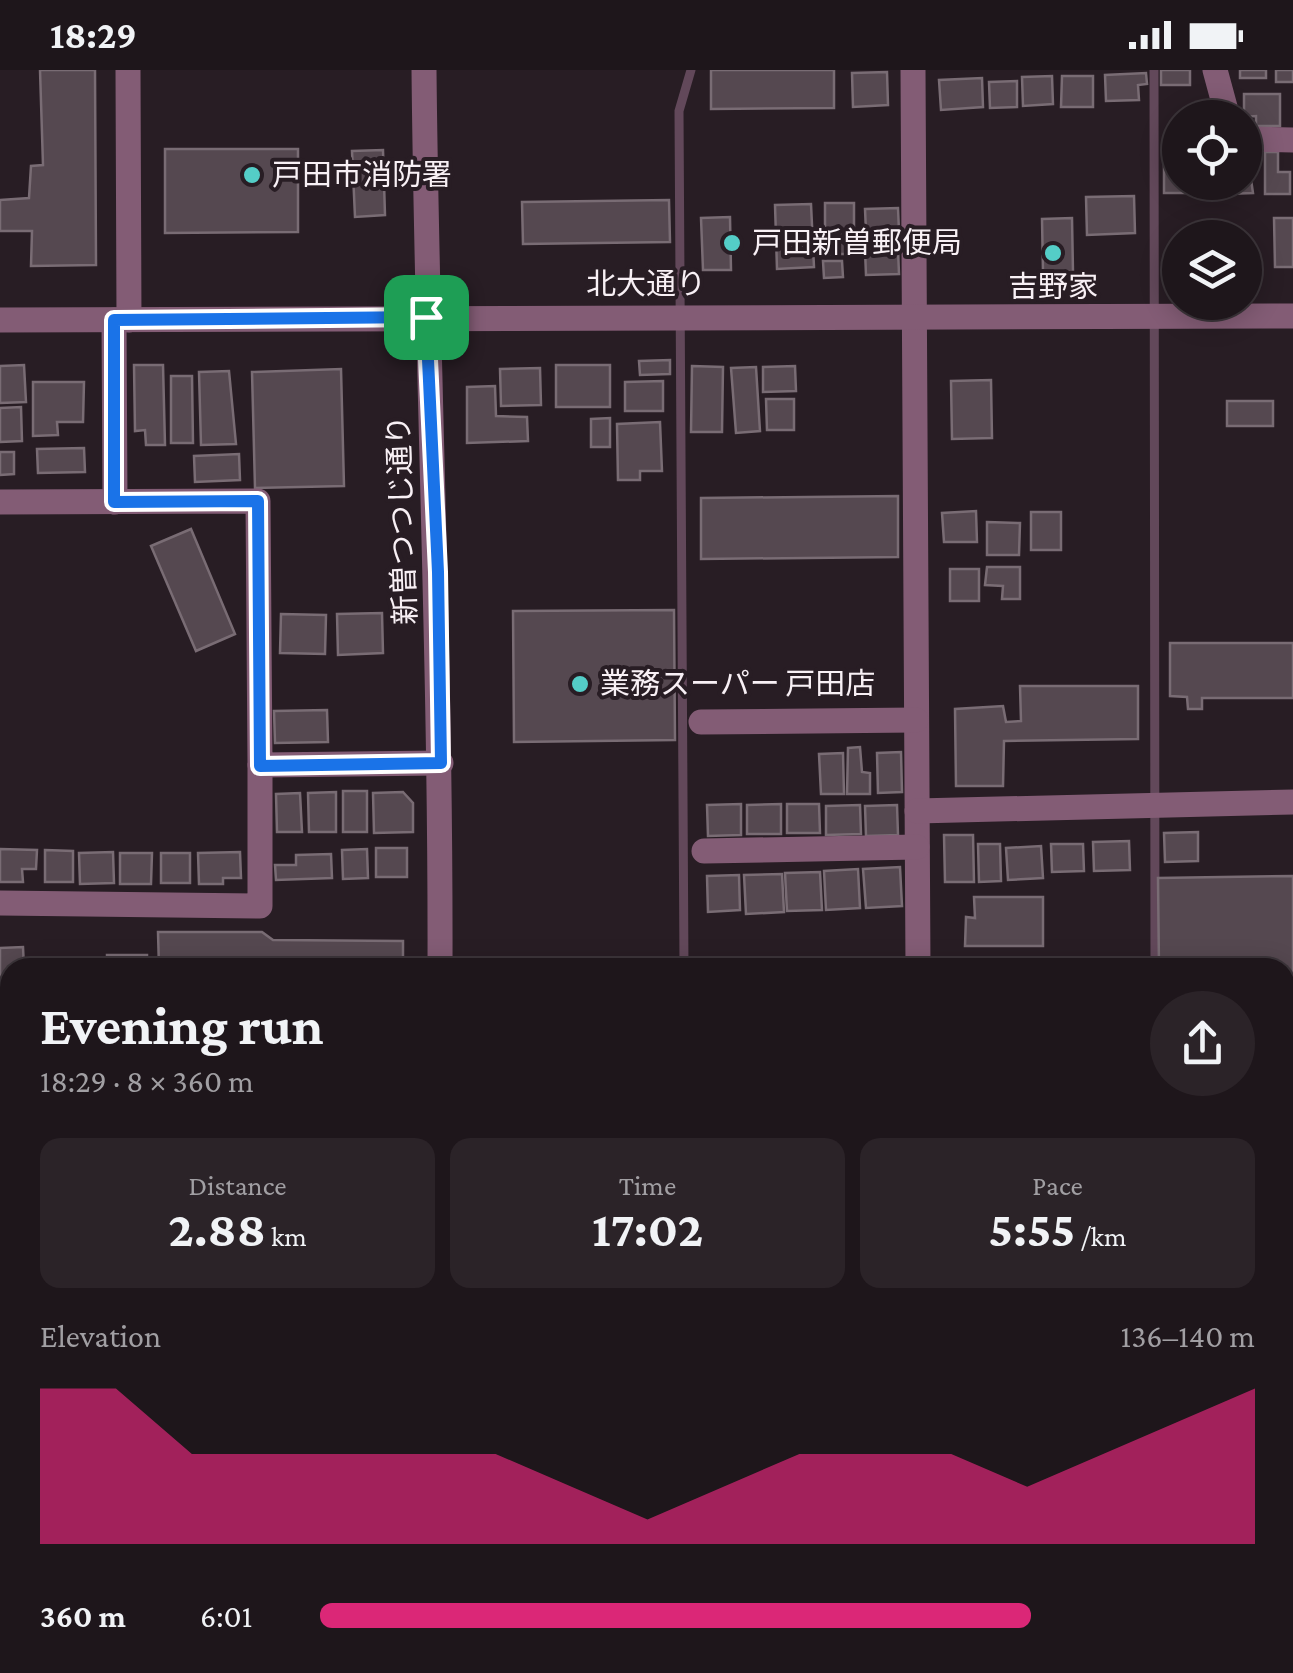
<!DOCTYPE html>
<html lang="en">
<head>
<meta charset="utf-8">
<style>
	:root { --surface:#1e161b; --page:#2b2328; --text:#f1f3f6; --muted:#a19fa3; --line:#3c353a; --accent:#db2777 }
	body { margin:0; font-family:"Crimson Pro","Noto Sans JP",serif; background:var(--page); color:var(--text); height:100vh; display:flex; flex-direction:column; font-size:38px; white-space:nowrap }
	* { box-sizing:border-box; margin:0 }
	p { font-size:32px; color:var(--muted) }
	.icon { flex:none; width:55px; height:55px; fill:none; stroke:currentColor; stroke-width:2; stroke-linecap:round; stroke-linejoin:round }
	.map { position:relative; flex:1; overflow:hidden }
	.side { position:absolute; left:0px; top:888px; width:1295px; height:718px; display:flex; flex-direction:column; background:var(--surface); border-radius:30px 30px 0 0; box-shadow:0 5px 25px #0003,0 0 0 2px var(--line) }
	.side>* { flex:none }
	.tools { position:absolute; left:1162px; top:30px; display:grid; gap:20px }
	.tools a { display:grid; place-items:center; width:100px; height:100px; border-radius:50%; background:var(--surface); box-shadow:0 5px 25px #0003,0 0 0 2px var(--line); font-size:50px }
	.pin { position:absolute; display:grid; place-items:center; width:85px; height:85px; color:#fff; margin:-42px; border-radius:20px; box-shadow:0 5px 15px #0006 }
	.round { display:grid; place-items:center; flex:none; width:105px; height:105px; border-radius:52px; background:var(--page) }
	.summary { display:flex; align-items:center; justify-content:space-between; height:170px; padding:0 40px }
	h1 { font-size:55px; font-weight:700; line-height:75px }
	.metrics { display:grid; grid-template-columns:repeat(3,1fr); gap:15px; height:170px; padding:10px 40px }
	.metrics div { display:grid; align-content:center; border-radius:20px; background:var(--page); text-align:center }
	.metrics b { font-size:50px; font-weight:700 }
	.metrics small { font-size:28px; font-weight:400 }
	.metrics p { font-size:28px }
	.chart { height:280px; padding:20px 40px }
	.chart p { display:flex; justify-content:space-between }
	.chart svg { width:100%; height:180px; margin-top:10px; fill:var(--accent); opacity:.7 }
	ul { padding:0 40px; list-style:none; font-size:32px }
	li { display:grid; grid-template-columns:160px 120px 1fr; align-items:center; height:75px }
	li i { height:25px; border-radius:12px; background:var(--accent) }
	.status { display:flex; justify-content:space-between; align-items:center; height:70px; padding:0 50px; background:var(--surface); direction:ltr }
	.status svg { height:28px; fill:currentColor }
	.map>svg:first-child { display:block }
</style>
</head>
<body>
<div class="status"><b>18:29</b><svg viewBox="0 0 49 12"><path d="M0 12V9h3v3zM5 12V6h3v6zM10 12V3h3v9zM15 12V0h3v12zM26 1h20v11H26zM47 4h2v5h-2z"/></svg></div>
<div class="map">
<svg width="1293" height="1603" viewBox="0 0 1293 1603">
	<rect width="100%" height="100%" fill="#281d24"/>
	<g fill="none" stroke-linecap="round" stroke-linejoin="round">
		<g stroke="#62485a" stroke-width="9">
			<path d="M1154 0 1155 898"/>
			<path d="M684 898 679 41 691 0"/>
			<path d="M1131 1603 1135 1595"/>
		</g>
	</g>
	<g fill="#554850" stroke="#796c74" stroke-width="2.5">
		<path d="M40 0H95L96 195 31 196 32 161H0V130L29 128 31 96 43 95Z"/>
		<path d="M711 0H834V38L711 39Z"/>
		<rect x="1161" y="0" width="29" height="15"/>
		<rect x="1240" y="0" width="26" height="8"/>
		<rect x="1276" y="0" width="17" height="12"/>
		<path d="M887 2 888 35 853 37 852 3Z"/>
		<path d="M1146 3 1147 14 1138 15 1139 30 1106 31 1105 5Z"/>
		<path d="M1052 6 1053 34 1023 36 1022 7Z"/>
		<path d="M1062 6H1093V37H1061Z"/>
		<path d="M982 8 983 37 941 40 939 10Z"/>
		<path d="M1017 11V37L990 38 989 12Z"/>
		<path d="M1244 24H1280V56H1256V46L1244 47Z"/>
		<path d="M1164 75H1180V112H1185V123H1164Z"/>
		<path d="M165 79H298V162L165 163Z"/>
		<path d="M383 80 385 145 355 147 352 81Z"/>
		<path d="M1247 82 1253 123 1226 124V112H1245Z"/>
		<path d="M1265 82H1278V102H1290V124H1265Z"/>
		<rect x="1193" y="112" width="25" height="11"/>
		<path d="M1134 126 1135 163 1087 165 1086 127Z"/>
		<path d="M669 130 670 172 523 174 522 132Z"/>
		<rect x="825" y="133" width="29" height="51"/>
		<path d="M811 134 814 197 777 199 775 135Z"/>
		<path d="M898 138 899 161 866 162 865 139Z"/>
		<path d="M730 147 731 200H703L701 148Z"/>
		<path d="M1072 148 1073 202H1043L1042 149Z"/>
		<path d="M1274 148H1293V197H1275Z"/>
		<path d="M898 179 899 204 866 205 865 180Z"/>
		<path d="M823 191H842L843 207 824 208Z"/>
		<path d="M670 290V304L640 305 639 291Z"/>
		<path d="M24 295 26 332 0 333V296Z"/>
		<path d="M134 295H163L165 375H146L145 360 135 361Z"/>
		<rect x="556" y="295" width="54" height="42"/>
		<path d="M692 296 723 297 722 362H691Z"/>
		<path d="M795 296 796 321 763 322V297Z"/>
		<path d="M756 297 760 361 736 363 731 298Z"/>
		<path d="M540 298 541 335 501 336 500 299Z"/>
		<path d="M341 299 344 416 255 418 252 302Z"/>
		<path d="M229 301 236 374 201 375 199 302Z"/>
		<path d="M171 306H192L193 373H171Z"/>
		<path d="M991 310 992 368 952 369 951 311Z"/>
		<path d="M663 311V341H625V312Z"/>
		<path d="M33 312H84L83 352H57L58 365 33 366Z"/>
		<path d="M495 316 496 346 527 347 528 371 467 373V317Z"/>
		<path d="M766 329H794V360H767Z"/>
		<rect x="1227" y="331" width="46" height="25"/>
		<path d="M21 337 22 371 0 372V338Z"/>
		<path d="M610 348V377H591V349Z"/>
		<path d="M660 352 662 401H640V410H618L617 354Z"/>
		<path d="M84 378 85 402 38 403 37 379Z"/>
		<path d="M0 382H14V404L0 405Z"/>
		<path d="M239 384 240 410 195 412 194 386Z"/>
		<path d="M898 426V487L701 489V428Z"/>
		<path d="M976 441 977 472H944L942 443Z"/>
		<rect x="1031" y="442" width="30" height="38"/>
		<path d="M987 452 1020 453 1019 485H987Z"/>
		<path d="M191 459 235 564 196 581 151 476Z"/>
		<path d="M987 497H1020V529H1002L1003 516 985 515Z"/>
		<rect x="950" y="499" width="29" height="32"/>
		<path d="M674 540 675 670 514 672 513 541Z"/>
		<path d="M382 543 383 583 338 585 337 544Z"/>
		<path d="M281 544 326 545 325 584 280 583Z"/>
		<path d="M1170 573H1293V628H1202V639H1188L1187 627 1170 626Z"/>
		<path d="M1020 616H1138V669L1004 671 1003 716H956L955 639 1003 636 1006 652 1021 651Z"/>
		<path d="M327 640 328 672 275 673 274 641Z"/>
		<path d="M860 677 862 702 870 703V724H847L848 678Z"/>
		<path d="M901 682 902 722 878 723 877 683Z"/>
		<path d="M843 683 844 724H821L819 684Z"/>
		<rect x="343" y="721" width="24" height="41"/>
		<path d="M336 722V762H309L308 723Z"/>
		<path d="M403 722 413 733V762L374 763 373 723Z"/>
		<path d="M300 723 302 762H277L276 724Z"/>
		<path d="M741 734V765L708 766 707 735Z"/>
		<path d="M781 734V764H747V735Z"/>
		<path d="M787 734H819L820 763H787Z"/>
		<path d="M860 735 861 764 826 765V736Z"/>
		<path d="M897 735 898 765 866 766 865 736Z"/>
		<path d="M1198 762V791L1165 792 1164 763Z"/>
		<path d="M944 765H973L974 812H945Z"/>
		<path d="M1129 771 1130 800 1094 801 1093 772Z"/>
		<path d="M978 774H1000L1001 811 979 812Z"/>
		<path d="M1051 774H1083L1084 801 1052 802Z"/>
		<path d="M1041 776 1043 808 1008 810 1006 778Z"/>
		<rect x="376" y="778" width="31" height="29"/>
		<path d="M0 779 37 780 36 799H22L23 812H0Z"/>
		<path d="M367 779 368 808 343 809 342 780Z"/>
		<path d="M45 780 73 781V812H45Z"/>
		<path d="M113 782 114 813 80 814 79 783Z"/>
		<path d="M240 782 241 808H223V814H199L198 783Z"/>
		<path d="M120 783H152L151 814H120Z"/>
		<rect x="161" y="783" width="29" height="30"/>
		<path d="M331 784 332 808 276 810 275 795H296V785Z"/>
		<path d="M900 797 902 836 866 838 863 799Z"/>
		<path d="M858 799 860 838 826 840 824 801Z"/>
		<path d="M820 802 822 840 787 841 785 803Z"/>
		<path d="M782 804 784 842 746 844 744 805Z"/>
		<path d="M739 805 740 840 708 842 707 806Z"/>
		<path d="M1293 806V917H1285V898H1159L1158 808Z"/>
		<path d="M974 827H1043V876H965L966 847 975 848Z"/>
		<path d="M158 862H262L273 870 403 871V898H159Z"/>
		<path d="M23 877 24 898H10V909H0V878Z"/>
		<rect x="107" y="885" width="40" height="13"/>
		<path d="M10 992V1033H2L1 993Z"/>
		<path d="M0 1152H10V1198H1Z"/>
		<path d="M10 1224V1257H4V1225Z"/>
		<path d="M10 1338V1397H0V1339Z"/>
		<path d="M1285 1449H1293V1469L1285 1470Z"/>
		<rect x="0" y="1479" width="10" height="25"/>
		<path d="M6 1515H10V1542H0V1522H6Z"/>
		<path d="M1285 1579H1293V1603H1269V1595H1285Z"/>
		<path d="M0 1580H10V1595H184V1603H0Z"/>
		<path d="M515 1595H541V1603H494L515 1601Z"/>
		<path d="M551 1595H673V1603H552Z"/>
		<path d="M715 1595H793L794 1603H715Z"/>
		<rect x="810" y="1595" width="75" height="8"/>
	</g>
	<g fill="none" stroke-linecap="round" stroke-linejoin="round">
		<g stroke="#835c75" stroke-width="25">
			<path d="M128 0 129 250"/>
			<path d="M424 0C427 299 441 598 440 898"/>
			<path d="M913 0 918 898"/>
			<path d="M1215 0 1228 48"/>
			<path d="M1245 69 1293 70"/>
			<path d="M0 250 1293 246"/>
			<path d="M114 250 115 432"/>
			<path d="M0 432 258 431 260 695 441 693"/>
			<path d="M701 652 916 650"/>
			<path d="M917 741 1293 732"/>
			<path d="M704 781 917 777"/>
			<path d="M0 833 260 836V695"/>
			<path d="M1285 1015 1293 1013"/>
			<path d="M0 1114H10"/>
			<path d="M1285 1310H1293"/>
			<path d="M1285 1560H1293"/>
			<path d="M0 1563H10"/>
			<path d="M208 1595 209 1603"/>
			<path d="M918 1595V1603"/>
			<path d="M440 1603V1595"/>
			<path d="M691 1603V1595"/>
		</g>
	</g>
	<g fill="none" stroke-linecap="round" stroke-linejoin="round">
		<g stroke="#fff" stroke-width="20">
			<path id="route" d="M426 247 438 502 441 693 260 696 258 431 114 432V250Z"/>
		</g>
		<use href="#route" stroke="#1a73e8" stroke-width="12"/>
	</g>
	<g fill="#54cdc7" stroke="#281d24" stroke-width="4">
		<circle cx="252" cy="105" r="10"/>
		<circle cx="732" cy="173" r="10"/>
		<circle cx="1053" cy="183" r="10"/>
		<circle cx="580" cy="614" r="10"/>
	</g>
	<g text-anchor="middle" stroke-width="8" stroke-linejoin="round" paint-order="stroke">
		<g font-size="30" fill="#f8f0f5" stroke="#281d24" text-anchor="start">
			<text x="272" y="115">戸田市消防署</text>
			<text x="752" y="183">戸田新曽郵便局</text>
			<text x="1053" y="227" text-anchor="middle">吉野家</text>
			<text x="600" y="624">業務スーパー 戸田店</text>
		</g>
		<g font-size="30" fill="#f8f0f5" stroke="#281d24">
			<text x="646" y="224">北大通り</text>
			<text transform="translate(402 450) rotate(-92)" y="10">新曽つつじ通り</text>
		</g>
	</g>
</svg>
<div class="tools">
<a><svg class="icon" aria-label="locate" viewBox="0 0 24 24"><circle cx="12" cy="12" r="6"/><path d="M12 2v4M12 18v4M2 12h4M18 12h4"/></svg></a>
<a><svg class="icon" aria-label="layers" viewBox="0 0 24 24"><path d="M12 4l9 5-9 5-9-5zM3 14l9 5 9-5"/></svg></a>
</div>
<div class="pin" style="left:426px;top:247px;background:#1e9e55"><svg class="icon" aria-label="arrive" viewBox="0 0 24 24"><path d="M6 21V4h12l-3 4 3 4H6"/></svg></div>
<section class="side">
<div class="summary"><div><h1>Evening run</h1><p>18:29 · 8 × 360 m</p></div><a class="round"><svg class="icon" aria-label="share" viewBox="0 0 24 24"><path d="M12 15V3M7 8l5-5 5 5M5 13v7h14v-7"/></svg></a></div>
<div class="metrics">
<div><p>Distance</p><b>2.88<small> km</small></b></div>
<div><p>Time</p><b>17:02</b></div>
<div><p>Pace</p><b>5:55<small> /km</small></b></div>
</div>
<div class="chart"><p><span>Elevation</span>136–140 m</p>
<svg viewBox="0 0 160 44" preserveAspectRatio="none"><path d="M0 44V6L10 6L20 22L30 22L40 22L50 22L60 22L70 30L80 38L90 30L100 22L110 22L120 22L130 30L140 22L150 14L160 6V44z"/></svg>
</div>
<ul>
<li><b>360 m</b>6:01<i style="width:76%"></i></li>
</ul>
</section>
</div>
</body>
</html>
